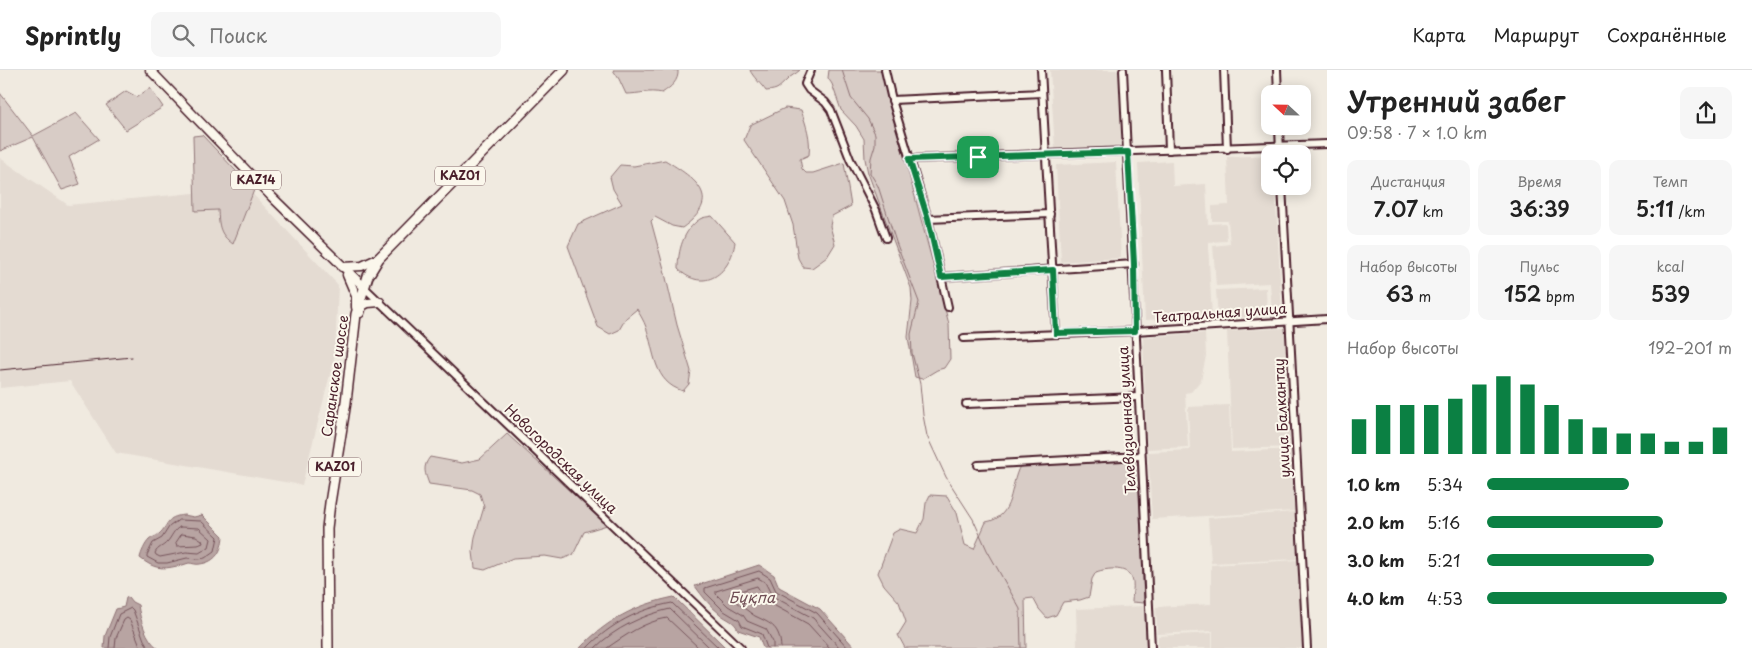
<!DOCTYPE html>
<html lang="ru">
<head>
<meta charset="utf-8">
<style>
	:root { --surface:#fff; --page:#f6f6f6; --text:#222; --muted:#767676; --line:#e0e0e0; --accent:#0b8043 }
	body { margin:0; font-family:"Playpen Sans",sans-serif; background:var(--page); color:var(--text); height:100vh; display:flex; flex-direction:column; font-size:19px; white-space:nowrap }
	* { box-sizing:border-box; margin:0 }
	p { font-size:16px; color:var(--muted) }
	.icon { flex:none; width:28px; height:28px; fill:none; stroke:currentColor; stroke-width:2; stroke-linecap:round; stroke-linejoin:round }
	.map { position:relative; flex:1; overflow:hidden }
	.panel { display:flex; flex-direction:column; background:var(--surface); width:425px }
	.panel>* { flex:none }
	.needle { width:32px; rotate:292deg }
	.controls { position:absolute; left:1261px; top:15px; display:grid; gap:10px }
	.controls a { display:grid; place-items:center; width:50px; height:50px; border-radius:10px; background:var(--surface); box-shadow:0 2px 12px #0003; font-size:25px }
	.pin { position:absolute; display:grid; place-items:center; width:42px; height:42px; color:#fff; margin:-21px; border-radius:10px; box-shadow:0 2px 8px #0006 }
	.round { display:grid; place-items:center; flex:none; width:52px; height:52px; border-radius:10px; background:var(--page) }
	.headline { display:flex; align-items:center; justify-content:space-between; height:85px; padding:0 20px }
	h1 { font-size:28px; font-weight:600; line-height:38px }
	.figures { display:grid; grid-template-columns:repeat(3,1fr); gap:8px; height:85px; padding:5px 20px }
	.figures div { display:grid; align-content:center; border-radius:10px; background:var(--page); text-align:center }
	.figures b { font-size:21px; font-weight:600 }
	.figures small { font-size:14px; font-weight:400 }
	.figures p { font-size:14px }
	.chart { height:140px; padding:10px 20px }
	.chart p { display:flex; justify-content:space-between }
	.chart svg { width:100%; height:90px; margin-top:5px; stroke:var(--accent); stroke-width:6 }
	ul { padding:0 20px; list-style:none; font-size:16px }
	li { display:grid; grid-template-columns:80px 60px 1fr; align-items:center; height:38px }
	li i { height:12px; border-radius:6px; background:var(--accent) }
	header { display:flex; align-items:center; gap:30px; box-sizing:border-box; height:70px; padding:0 25px; background:var(--surface); border-bottom:1px solid var(--line) }
	header strong { font-size:24px }
	nav { display:flex; gap:28px; margin-inline-start:auto; font-size:18px }
	.search { width:350px; height:45px; background:var(--page); display:flex; align-items:center; gap:12px; box-sizing:border-box; padding:0 18px; border-radius:10px; color:var(--muted); font-size:19px }
	main { display:flex; flex:1; min-height:0 }
	.map>svg:first-child { display:block }
</style>
</head>
<body>
<header>
<strong>Sprintly</strong>
<div class="search"><svg class="icon" aria-label="search" viewBox="0 0 24 24"><circle cx="10" cy="10" r="6"/><path d="M15 15l6 6"/></svg>Поиск</div>
<nav><a>Карта</a><a>Маршрут</a><a>Сохранённые</a></nav>
</header>
<main>
<div class="map">
<svg width="1327" height="578" viewBox="0 0 1327 578">
	<rect width="100%" height="100%" fill="#f0eae0"/>
	<filter id="ink" filterUnits="userSpaceOnUse"><feTurbulence type="fractalNoise" baseFrequency=".02" numOctaves="2"/><feDisplacementMap in="SourceGraphic" scale="10" xChannelSelector="R" yChannelSelector="G"/><feConvolveMatrix kernelMatrix="1 2 1 2 8 2 1 2 1" color-interpolation-filters="sRGB"/></filter>
	<g filter="url(#ink)">
		<g fill="#e4dbd2">
			<path d="M1050 0H1118L1122 78 1055 80Z"/>
			<path d="M1270 85V116H1275L1282 245H1272L1270 213 1216 216 1213 176 1230 174 1228 151H1212V136L1229 135 1227 87Z"/>
			<path d="M0 88 68 135 247 118 338 215 335 285 302 415 116 383 70 311 0 318Z"/>
			<path d="M1172 91 1173 116 1206 114 1208 154 1226 153 1227 171 1208 172 1212 247 1145 250 1138 93Z"/>
			<path d="M1116 92 1121 188 1061 192 1056 95Z"/>
			<path d="M1266 218 1267 246 1218 249 1216 220Z"/>
			<path d="M1286 258 1292 377 1232 379 1227 261Z"/>
			<path d="M1205 263 1206 286 1201 310 1191 322 1185 323 1188 377 1147 379 1143 267Z"/>
			<path d="M1229 335 1231 382 1292 379 1295 441 1152 449 1148 382 1190 380 1188 337Z"/>
			<path d="M1295 442 1298 489 1211 493 1208 448Z"/>
			<path d="M1298 490 1302 578H1213V561L1157 564 1156 537 1211 534V495Z"/>
			<path d="M1146 536 1147 578H1077L1076 539Z"/>
			<path d="M1212 563V578H1158V566Z"/>
		</g>
		<g fill="#d8ccc6" stroke="#917678">
			<path d="M613 0H678C679 11 671 17 662 23 649 20 639 24 626 24L619 9Z"/>
			<path d="M750 0H800C796 4 790 6 787 10 778 18 779 20 766 21 762 15 752 6 750 0Z"/>
			<path d="M829 0H881L949 254 950 289 944 298 937 300 922 309 915 307 908 267 912 231 911 218 868 103 865 89 864 69 856 56 841 40 832 14 828 8Z"/>
			<path d="M150 18 163 37 126 60 106 35 126 21 137 27Z"/>
			<path d="M0 23 33 66 76 43 99 69 69 87 80 114 62 120 33 67 0 81Z"/>
			<path d="M785 38 801 40C806 55 811 68 809 85L800 89 802 99 806 103H813L844 93 851 136 832 146 830 156 835 174 827 187 812 198 803 197 798 188 793 155 785 131 744 70 750 55Z"/>
			<path d="M202 65 254 120 233 174C219 164 219 156 218 140L195 141 193 66Z"/>
			<path d="M665 90C696 109 724 128 682 158L672 156 655 147 651 151 664 199 677 255 691 301 689 314 683 321C653 312 655 282 646 257 644 251 640 245 637 239L626 248 619 260 610 264 598 257 568 176 578 154 622 134 613 119 610 107 620 95 634 96Z"/>
			<path d="M712 146 735 172C731 203 704 224 678 199 678 181 683 160 700 149 703 147 708 147 712 146Z"/>
			<path d="M507 364 607 455 584 462 573 485 562 489 545 486 513 488 485 500 475 498 473 482 475 467 484 437 480 424 472 420 429 414C425 403 422 397 430 387L462 393 480 389Z"/>
			<path d="M1138 390 1144 533 1132 532C1132 526 1134 518 1133 512 1130 495 1107 498 1096 502L1092 509 1089 527 1080 530 1063 532 1056 545 1047 548 1039 539 1033 528 1025 529 1026 578H905L898 565 906 552 899 532 884 515 878 503 893 463 900 459 917 463 924 449 926 433 930 425 947 426 957 443 965 475 974 479 986 452C1015 447 1009 416 1020 396Z"/>
		</g>
		<g fill="#b8a4a2" stroke="#8c6f72">
			<path d="M184 445 194 447 202 445 223 466C222 481 216 492 200 494 196 495 192 493 189 493 185 494 181 496 177 496 161 500 153 498 140 488 141 483 145 474 149 470 152 467 156 467 159 464 170 454 165 447 184 445Z"/>
			<path d="M759 495 774 505 779 517 820 539 855 578H763L759 567 738 560C735 551 727 550 720 544 710 536 702 526 695 516Z"/>
			<path d="M128 527 132 532 138 535C140 549 146 570 158 578H104L105 566 116 539 124 537 126 528Z"/>
			<path d="M674 527 726 578H580C607 550 635 535 674 527Z"/>
		</g>
		<g fill="none" stroke-linecap="round" stroke-linejoin="round">
			<g stroke="#76545b" stroke-width="1">
				<path d="M179 450 201 451 218 467 215 481 205 488 199 489 187 488 167 493H158L147 487V485L153 473 162 468 169 457Z"/>
				<path d="M180 457 199 458 211 469 209 477 199 483 186 482 160 487 156 485 155 483C158 477 163 477 167 472 172 467 173 460 180 457Z"/>
				<path d="M182 464 196 466 202 470 203 473 198 475 177 476 176 473Z"/>
				<path d="M109 578 110 567 119 544 131 538 133 540 144 570 149 578"/>
				<path d="M115 578 116 568 124 550 127 548 130 550 141 578"/>
				<path d="M587 578C610 554 639 539 672 533L719 578"/>
				<path d="M595 578C615 558 643 545 670 539L710 578"/>
				<path d="M607 578C626 565 644 552 667 548L699 578"/>
				<path d="M767 578 762 564 742 556 739 550 724 541 705 522V518L759 501 770 508 776 521 817 543 848 578"/>
				<path d="M773 578V572L766 559 747 551 743 545 728 536 716 524V521L758 508 765 512 772 526 813 548 840 578"/>
				<path d="M781 578C780 557 772 554 755 546 753 545 732 529 730 527V524L757 516 766 531 808 554 830 578"/>
			</g>
			<path stroke="#8c6f72" stroke-width="1" d="M842 0 851 28 868 49 875 64V75L871 88 870 103 878 116 896 172 919 232 911 264 912 283 920 314 923 345 927 366 946 407 973 449 987 480 1020 539 1021 578"/>
			<g stroke="#4a1f2b" stroke-width="10">
				<g id="minor">
					<path d="M811 0 805 14 809 20 825 32 831 40 850 89 876 140 886 168"/>
					<path d="M885 0 892 30 928 149 948 237"/>
					<path d="M1041 0 1056 263"/>
					<path d="M1123 0C1134 193 1140 385 1151 578"/>
					<path d="M1166 0 1169 80"/>
					<path d="M1224 0 1227 79"/>
					<path d="M1277 0 1278 24"/>
					<path d="M892 30 1042 23"/>
					<path d="M1279 56 1280 84"/>
					<path d="M909 89 1327 74"/>
					<path d="M1282 116 1307 578"/>
					<path d="M928 149 1050 144"/>
					<path d="M941 207 1134 194"/>
					<path d="M364 217 741 578"/>
					<path d="M964 268 1135 261 1327 249"/>
					<path d="M966 334 1138 327"/>
					<path d="M978 395 1140 386"/>
				</g>
			</g>
			<g stroke="#4a1f2b" stroke-width="11">
				<g id="major">
					<path d="M150 0 272 127 364 217"/>
					<path d="M342 197 362 196 379 188"/>
					<path d="M347 205 356 226V237"/>
					<path d="M360 243 362 236 368 233 380 232"/>
				</g>
			</g>
			<g stroke="#4a1f2b" stroke-width="12">
				<path id="highway" d="M328 578 327 458 330 433 346 332 356 244 368 206 379 188 564 0"/>
			</g>
			<use href="#minor" stroke="#fbf7ec" stroke-width="6"/>
			<use href="#major" stroke="#fbf7ec" stroke-width="8"/>
			<use href="#highway" stroke="#fbf7ec" stroke-width="9"/>
			<path stroke="#4a1f2b" stroke-width="1" d="M0 300 132 287"/>
		</g>
	</g>
	<g fill="none" stroke-linecap="round" stroke-linejoin="round" filter="url(#ink)">
		<g stroke="#fff" stroke-width="10">
			<path id="route" d="M1128 82 1134 194 1135 261 1056 263 1053 200 941 207 928 149 909 89Z"/>
		</g>
		<use href="#route" stroke="#0b8043" stroke-width="6"/>
	</g>
	<g text-anchor="middle" stroke-width="4" stroke-linejoin="round" paint-order="stroke">
		<g fill="#fbf7ec" stroke="#7f6065" stroke-width="1">
			<rect x="435" y="96.5" width="50" height="19" rx="4"/>
			<rect x="231" y="100.5" width="50" height="19" rx="4"/>
			<rect x="309" y="387.5" width="52" height="19" rx="4"/>
		</g>
		<g font-size="12" font-weight="bold" fill="#4a1f2b">
			<text x="460" y="110">KАZ01</text>
			<text x="256" y="114">KAZ14</text>
			<text x="335" y="401">KAZ01</text>
		</g>
		<g font-size="14" fill="#4a1f2b" stroke="#fbf7ec">
			<text transform="translate(1220 243) rotate(-4)" y="5">Театральная улица</text>
			<text transform="translate(335 306) rotate(-82)" y="5">Саранское шоссе</text>
			<text transform="translate(1282 348) rotate(-93)" y="5">улица Балкантау</text>
			<text transform="translate(1127 350) rotate(-93)" y="5">Телевизионная улица</text>
			<text transform="translate(561 389) rotate(44)" y="5">Новогородская улица</text>
		</g>
		<g font-size="15" font-style="italic" fill="#704e55" stroke="#fbf7ec">
			<text x="752" y="533">Бұқпа</text>
		</g>
	</g>
</svg>
<div class="controls">
<a><svg class="needle" viewBox="-14 -14 28 28"><path d="M0-13l5 13h-10z" fill="#e53935"/><path d="M0 13l5-13h-10z" fill="#767676"/></svg></a>
<a><svg class="icon" aria-label="locate" viewBox="0 0 24 24"><circle cx="12" cy="12" r="6"/><path d="M12 2v4M12 18v4M2 12h4M18 12h4"/></svg></a>
</div>
<div class="pin" style="left:978px;top:87px;background:#1e9e55"><svg class="icon" aria-label="arrive" viewBox="0 0 24 24"><path d="M6 21V4h12l-3 4 3 4H6"/></svg></div>
</div>
<section class="panel">
<div class="headline"><div><h1>Утренний забег</h1><p>09:58 · 7 × 1.0 km</p></div><a class="round"><svg class="icon" aria-label="share" viewBox="0 0 24 24"><path d="M12 15V3M7 8l5-5 5 5M5 13v7h14v-7"/></svg></a></div>
<div class="figures">
<div><p>Дистанция</p><b>7.07<small> km</small></b></div>
<div><p>Время</p><b>36:39</b></div>
<div><p>Темп</p><b>5:11<small> /km</small></b></div>
</div>
<div class="figures">
<div><p>Набор высоты</p><b>63<small> m</small></b></div>
<div><p>Пульс</p><b>152<small> bpm</small></b></div>
<div><p>kcal</p><b>539</b></div>
</div>
<div class="chart"><p><span>Набор высоты</span>192–201 m</p>
<svg viewBox="0 0 160 44" preserveAspectRatio="none"><path d="M5 44V27M15 44V20M25 44V20M35 44V20M45 44V17M55 44V10M65 44V6M75 44V10M85 44V20M95 44V27M105 44V31M115 44V34M125 44V34M135 44V38M145 44V38M155 44V31"/></svg>
</div>
<ul>
<li><b>1.0 km</b>5:34<i style="width:58%"></i></li>
<li><b>2.0 km</b>5:16<i style="width:72%"></i></li>
<li><b>3.0 km</b>5:21<i style="width:68%"></i></li>
<li><b>4.0 km</b>4:53<i style="width:98%"></i></li>
</ul>
</section>
</main>
</body>
</html>
